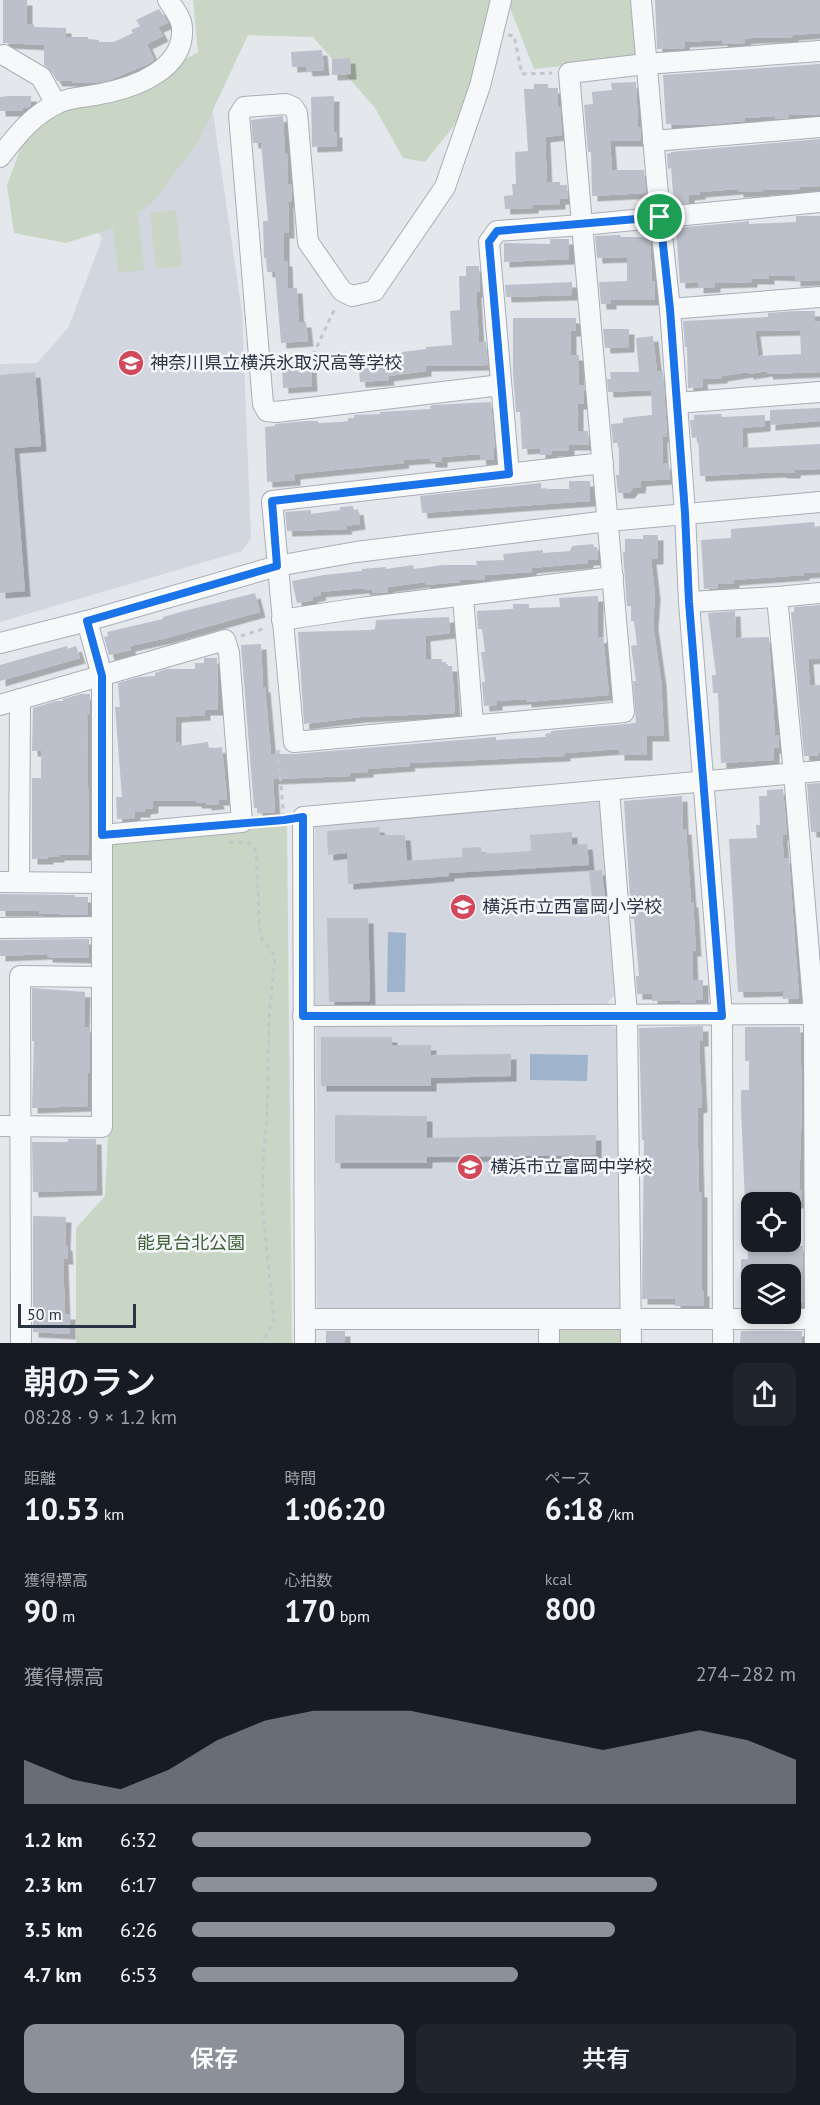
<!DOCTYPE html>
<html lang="ja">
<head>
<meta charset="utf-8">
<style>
	:root { --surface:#171b24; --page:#20242c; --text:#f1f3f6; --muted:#9ea1a6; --accent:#8c9099 }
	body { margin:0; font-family:"PT Sans","Noto Sans JP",sans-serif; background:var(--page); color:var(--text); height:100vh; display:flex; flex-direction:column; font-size:22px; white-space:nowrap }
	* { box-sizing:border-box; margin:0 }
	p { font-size:20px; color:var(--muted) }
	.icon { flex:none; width:33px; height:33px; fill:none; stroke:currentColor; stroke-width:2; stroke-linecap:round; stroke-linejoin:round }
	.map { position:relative; height:1343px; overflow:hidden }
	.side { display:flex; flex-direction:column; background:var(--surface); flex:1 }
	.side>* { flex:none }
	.fabs { position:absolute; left:741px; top:1192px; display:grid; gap:12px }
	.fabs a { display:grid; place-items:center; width:60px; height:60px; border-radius:12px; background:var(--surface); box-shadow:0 3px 9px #0003; font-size:30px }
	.scale { position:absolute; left:18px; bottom:15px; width:118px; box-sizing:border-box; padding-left:6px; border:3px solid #2b3445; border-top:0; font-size:16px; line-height:21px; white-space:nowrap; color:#2b3445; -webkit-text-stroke:4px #f4f6f9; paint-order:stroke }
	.pin { position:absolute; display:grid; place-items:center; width:51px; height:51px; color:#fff; margin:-26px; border:3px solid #fff; border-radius:50%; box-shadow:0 2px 6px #0007 }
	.round { display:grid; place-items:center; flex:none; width:63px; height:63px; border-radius:12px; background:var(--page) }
	.headline { display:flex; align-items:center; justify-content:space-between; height:102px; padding:0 24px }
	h1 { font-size:33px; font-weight:600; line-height:45px }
	.stats { display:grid; grid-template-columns:repeat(3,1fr); gap:9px; height:102px; padding:6px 24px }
	.stats div { display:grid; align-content:center }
	.stats b { font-size:30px; font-weight:600 }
	.stats small { font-size:16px; font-weight:400 }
	.stats p { font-size:16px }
	.chart { height:168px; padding:12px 24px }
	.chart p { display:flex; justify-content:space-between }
	.chart svg { width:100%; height:108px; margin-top:6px; fill:var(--accent); opacity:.7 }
	.button { display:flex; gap:12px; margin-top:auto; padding:12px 24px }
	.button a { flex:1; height:69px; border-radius:12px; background:var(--accent); color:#fff; font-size:24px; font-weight:600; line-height:69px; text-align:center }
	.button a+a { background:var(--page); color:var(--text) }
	ul { padding:0 24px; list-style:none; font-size:20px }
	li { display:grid; grid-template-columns:96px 72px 1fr; align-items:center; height:45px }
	li i { height:15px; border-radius:8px; background:var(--accent) }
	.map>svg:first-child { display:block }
</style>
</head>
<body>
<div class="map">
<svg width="820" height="1343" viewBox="0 0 820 1343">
	<defs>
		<filter id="shadow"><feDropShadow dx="5.5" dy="5.5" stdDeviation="0" flood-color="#0004"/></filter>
	</defs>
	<rect width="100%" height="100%" fill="#e4e7ec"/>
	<g fill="#d2d6de">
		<path d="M212 106 242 313 251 538 242 551 0 622V364L37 363 68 328 102 239 83 210Z"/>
		<path d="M600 802 602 804 619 989 606 1005 315 1007V825Z"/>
		<path d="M612 1024V1027L622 1028 624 1306 619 1311 317 1312 316 1025Z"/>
	</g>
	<g fill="#c9d6c5">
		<path d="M193 0H493L475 86 453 127 425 162 403 158 375 108 313 37 248 35 198 142 153 202 135 214H138L144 270 118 273 113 228 66 243 14 233 7 185 27 131 67 108 112 101 198 52Z"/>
		<path d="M508 0H633L638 57 534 69 508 3Z"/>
		<path d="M176 210 182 266 156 269 150 213Z"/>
		<path d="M287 825 292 1343H76V1228L105 1196 110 1094 106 842Z"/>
		<rect x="558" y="1330" width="66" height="13"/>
	</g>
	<g fill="#9fb4cc">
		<path d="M388 932 406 933 405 992H387Z"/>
		<path d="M530 1054 588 1055 587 1081 530 1080Z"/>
	</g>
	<g fill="#bbc0ca" fill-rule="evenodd" filter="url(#shadow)">
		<path d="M3 0H27V24H34V27L66 28V37H88V39L99 40V42H114L133 33 131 30 140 26 136 20 159 9 168 23 158 27 163 36 147 44 154 60 148 64 110 80 94 83H72V81H57L51 71 44 65V45L3 43Z"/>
		<path d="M655 0H820V33L793 35V37L752 38 745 39V43L722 44V40L684 42 685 48 657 49Z"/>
		<path d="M322 50 324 70 307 71 306 66 292 67 291 52Z"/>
		<path d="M350 58 351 74 332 75V59Z"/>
		<path d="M820 64V114L788 115 789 118 776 119 775 116 745 118V121L702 125 666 124 663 75Z"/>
		<path d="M636 82 638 127H640L641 141H610L612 170H644L646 193 592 196 591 152H588L584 105 593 104 592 92 612 90 611 83Z"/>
		<path d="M534 84H548V88H558V107H560L562 135 545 137 547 182H560V185H567L568 199H560V204L533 205V208L505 209 504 196 513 195 512 184H516L515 152 528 151 524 89H534Z"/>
		<path d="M8 96H31V105L28 108H23V111H0V97Z"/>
		<path d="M334 96V132H337V146L312 147 311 97Z"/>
		<path d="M283 116 285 153H287L288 184H291L292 201 288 202 289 233H284V261H287L288 288H297L299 322H306L308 341 281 343 275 272H267L266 258H264L263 221H268L261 143H253L251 120Z"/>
		<path d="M820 139V186L800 187V189L764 190V191L738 192V189L700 192V194L689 195V203L674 204 671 168 668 169 667 154 671 153V152Z"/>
		<path d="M796 216H820V280L795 281V276L769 275V279H752V282L715 283V287L698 288V282L680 283 676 228 742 222 749 221V224L796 222Z"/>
		<path d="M620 235 621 237H650L652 281H655V300H611V304H601L599 282 627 281V257L597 258 595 236Z"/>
		<path d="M550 239H569V259L504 262V243L550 244Z"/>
		<path d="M466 266H479L480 292H476L479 343 486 342 488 365 426 366V371L388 376 389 380 360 382 358 360 372 359V362L402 358V352L426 349V347L452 345 450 311 460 310 459 276H466Z"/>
		<path d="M572 282V295L506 297 505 285Z"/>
		<path d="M795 311H815V321H820V372L768 374 767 371 748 374V372L722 376V378L702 379 703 387 688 388 687 347H685L683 321 768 317V313ZM800 330 801 354 758 356 755 331Z"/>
		<path d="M513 318H576V331H571V355H579V385H584V404H578V431H588L589 445H569V451H552V455H540V448L522 449 520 412H516L513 372Z"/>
		<path d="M603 329H629V347L605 348Z"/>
		<path d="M653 336 657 372 663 371 667 437H662L663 464 669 463 670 479 641 481 640 488H633L629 493H618L616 475H619V443H613L611 424 623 423V418L652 415 651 390 608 392 607 379H611L610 372H639L636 338Z"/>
		<path d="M311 366 312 386 283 388 282 368Z"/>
		<path d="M35 372 41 446 14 448 25 591 0 593V375Z"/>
		<path d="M491 402 495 448H493L494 459 481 460 480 454 442 457V462H430V458L403 460 404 463 295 474V480L267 482 265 427 275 426V424L306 421H318V423L342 422 348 421V418H354V415L380 414V412L431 409 430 406 433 405Z"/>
		<path d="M820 408V421L770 425V410Z"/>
		<path d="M721 414 722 417 765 415V426L742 428 743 448 820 444V469L795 470V473H781V472L700 476 698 437 692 438 690 420H694V415Z"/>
		<path d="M569 481H590V501L422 513 420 496 541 483V489H569Z"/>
		<path d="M353 506 354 510 358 509 360 524 346 526 347 529 287 531 285 512 311 510V514L340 510V507Z"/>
		<path d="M814 522 815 527 820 526V572L804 573V575L734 580V583L718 584V588L704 589 701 540 731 538V529Z"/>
		<path d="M643 535H658V559H651L655 594 653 624 661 680 664 736H647V755H619V749L565 753V756L409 763 410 766 368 769V772L350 773V776L273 779 275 812 257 813V808H254L241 645 261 644 263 687H265L271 754H295L496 737V740L546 737 545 734 551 733V731L636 723 633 681H636L631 646 637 645 634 621H631V606H627L623 552H625V539H643Z"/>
		<path d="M593 544 594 547H597L598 560H588V563L531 568 532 572 485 575V580H460V582L425 585V582L388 587V592L372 593V589L364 590V588L320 592 321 595 312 597 313 600 297 603 292 581 324 575 362 571V569L386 567V569L413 565 414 569 443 565H477L476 561 504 560 503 554 543 550V553L570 551 572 546Z"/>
		<path d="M255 593 260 612 167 638 130 646 131 650 109 655 104 637 108 636 107 632 163 619V617L184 611Z"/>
		<path d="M598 596V638L603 637 609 695 526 702V699L511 700 497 701V705L484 706 482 682H485L481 652H485L482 629H478L477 611 513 609V604H529V608L560 607 559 598Z"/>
		<path d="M820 605V658L808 659 810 686 820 685V751L817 756H804L791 612H794V607Z"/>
		<path d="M735 611 736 638 769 637 775 736 778 735 779 748H774V760L721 763 718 693H713L712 675H716L708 613Z"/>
		<path d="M449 617 450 633 425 636 426 659H442V662H446V666H452L455 713 361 717 304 724 298 632 370 630 375 629 376 620Z"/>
		<path d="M67 646 68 649 76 646 80 658 0 681V665Z"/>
		<path d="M204 658H217L218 710H205V715L176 717V742H180V746L208 742 209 749 222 747 227 800H218L219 804 206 805V803H196V801H153V808L145 809V812H135V818L117 819 116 797H122L115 707H120L118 683 139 677 155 676V673L166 669H195V663H204Z"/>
		<path d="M81 694H90V715H87L89 855H59V857H48V859H32V778H41V751H32L33 708 56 701H63V699Z"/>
		<path d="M820 783V832H811L807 784Z"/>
		<path d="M783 789 787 835H782L784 858H789L799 998 783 999V991L738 992 729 839 757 838 756 825H760L759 796H767V790Z"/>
		<path d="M682 796 683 829H686L691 902H693L696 951H692L693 980H703V1000H696V1002L680 1003V1000L652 1001V994H637L636 976H639L634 919H631V913L624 801Z"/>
		<path d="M379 827 380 835H405L407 861 462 857V848L481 847 482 854 531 851 530 835 572 832V845L587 844 589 865 449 873V876L348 884 347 853 328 855 327 831Z"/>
		<path d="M602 870 606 906 593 907 589 871Z"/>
		<path d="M0 894 75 895V897H88V915H60V914H39V911H0Z"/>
		<path d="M327 918H368L370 1001 329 1002Z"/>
		<path d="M89 939V958L47 957V954L0 956V940Z"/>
		<path d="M32 988 85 992 84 1027H90V1073H87L88 1106 32 1108 34 1041H32Z"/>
		<path d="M703 1026V1041H699L702 1107 698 1108V1149L699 1192H702V1291H704V1306H675V1299H642L644 1140H642L639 1028Z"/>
		<path d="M745 1027H800L802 1103 799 1190H802V1203H745L741 1109V1090H749V1061H745Z"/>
		<path d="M321 1037H392V1045H431V1055L511 1054V1076L431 1078V1086H321Z"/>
		<path d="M335 1115 427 1116V1138L596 1135V1155L427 1157V1163H335Z"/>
		<path d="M68 1139H96L97 1190 33 1192 32 1142H68Z"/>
		<path d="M33 1216 66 1217 65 1245H67L68 1259H63L65 1314H70V1334L33 1332Z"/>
		<path d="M790 1246H803V1303H790V1268H758V1275H741V1259H748V1249L790 1248Z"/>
		<rect x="326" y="1331" width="19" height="12"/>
		<path d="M741 1331H802V1343H740Z"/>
	</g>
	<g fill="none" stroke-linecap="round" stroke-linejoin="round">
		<g stroke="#a9aeb7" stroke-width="22">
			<g id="minor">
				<path d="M641 0 660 217 670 309 685 513 689 602 722 1016 723 1343"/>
				<path d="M4 55 41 77 56 104"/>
				<path d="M653 141 820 127"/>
				<path d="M0 157C17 135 33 114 60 102 72 97 87 97 100 94 133 88 185 70 182 28 182 18 173 8 168 0"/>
				<path d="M670 309 820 297"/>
				<path d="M501 385 276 412 267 411 263 404 239 115 244 107 286 104 293 107 297 113 308 242 342 291 352 296 374 291 445 187 480 86 501 0"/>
				<path d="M677 403 820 392"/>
				<path d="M603 463 272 501 294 742 624 712 569 73 646 64 820 51"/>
				<path d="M509 474 489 242 497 231 582 225 820 202"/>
				<path d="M463 597 473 724"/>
				<path d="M689 602 777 597"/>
				<path d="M282 620 360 608 613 577"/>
				<path d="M0 643 87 621 277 566 356 552 608 521 820 502"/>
				<path d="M0 705 225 640 229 653 242 822 102 835"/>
				<path d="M609 790 627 1015 631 1343"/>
				<path d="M0 882 101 883"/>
				<path d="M19 882 20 699"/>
				<path d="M0 928 102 927"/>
				<path d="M303 1016 820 1014"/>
				<path d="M0 1126 102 1127V676L87 621"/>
				<path d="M305 1319H820"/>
				<path d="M549 1319V1343"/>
				<path d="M21 1343 20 976 102 977"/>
				<path d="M305 1343 303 817 820 771"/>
				<path d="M815 1343 814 1014 794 774 777 597 820 593"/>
			</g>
		</g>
		<g stroke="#c2c5cb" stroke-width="3" stroke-dasharray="4.5 4.5" stroke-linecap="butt">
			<path d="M508 35 514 36 522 74 552 73"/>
			<path d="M277 358 313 355 336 306"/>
			<path d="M241 636 266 628"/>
			<path d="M278 750 284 820"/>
			<path d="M259 821 285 820"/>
			<path d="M229 842 249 843 256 851 260 936 275 956 269 1018 267 1121 264 1144 262 1202 274 1322 262 1343"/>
		</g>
		<use href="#minor" stroke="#f7f8fa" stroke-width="20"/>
	</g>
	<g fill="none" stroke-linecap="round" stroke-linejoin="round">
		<g stroke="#fff" stroke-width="12">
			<path id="route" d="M660 217 670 309 685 513 689 602 722 1016H303V817L284 820 102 835V676L87 621 277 566 272 501 509 474 489 242 497 231Z"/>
		</g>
		<use href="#route" stroke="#1a73e8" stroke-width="8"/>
	</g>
	<defs>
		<g id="school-disc" transform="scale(1.35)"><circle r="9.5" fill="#d1495b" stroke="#f4f6f9"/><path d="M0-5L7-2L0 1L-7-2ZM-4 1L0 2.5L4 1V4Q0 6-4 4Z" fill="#fff"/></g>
	</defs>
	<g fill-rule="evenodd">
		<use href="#school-disc" x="131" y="363"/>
		<use href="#school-disc" x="463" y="907"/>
		<use href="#school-disc" x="470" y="1167"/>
	</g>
	<g text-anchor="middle" stroke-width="5" stroke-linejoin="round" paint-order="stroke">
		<g font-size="18" fill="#2b3445" stroke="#f4f6f9" text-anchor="start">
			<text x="150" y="369">神奈川県立横浜氷取沢高等学校</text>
			<text x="482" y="913">横浜市立西富岡小学校</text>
			<text x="490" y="1173">横浜市立富岡中学校</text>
		</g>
		<g font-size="18" fill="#3f6138" stroke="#f4f6f9">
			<text x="191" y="1249">能見台北公園</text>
		</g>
	</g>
</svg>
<div class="fabs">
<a><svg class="icon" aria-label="locate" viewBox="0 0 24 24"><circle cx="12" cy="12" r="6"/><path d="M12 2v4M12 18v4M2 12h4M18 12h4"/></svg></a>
<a><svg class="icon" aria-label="layers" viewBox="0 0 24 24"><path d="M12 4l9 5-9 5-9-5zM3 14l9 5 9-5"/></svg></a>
</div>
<div class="scale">50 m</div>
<div class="pin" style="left:660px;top:217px;background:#1e9e55"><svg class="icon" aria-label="arrive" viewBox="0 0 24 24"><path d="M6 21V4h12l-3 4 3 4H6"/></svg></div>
</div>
<section class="side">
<div class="headline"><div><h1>朝のラン</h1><p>08:28 · 9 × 1.2 km</p></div><a class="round"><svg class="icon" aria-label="share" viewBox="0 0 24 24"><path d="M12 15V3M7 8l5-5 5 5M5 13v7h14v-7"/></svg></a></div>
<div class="stats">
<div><p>距離</p><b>10.53<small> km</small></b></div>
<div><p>時間</p><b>1:06:20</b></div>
<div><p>ペース</p><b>6:18<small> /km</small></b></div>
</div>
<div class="stats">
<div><p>獲得標高</p><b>90<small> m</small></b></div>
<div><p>心拍数</p><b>170<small> bpm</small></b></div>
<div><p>kcal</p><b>800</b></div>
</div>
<div class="chart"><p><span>獲得標高</span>274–282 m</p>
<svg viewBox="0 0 160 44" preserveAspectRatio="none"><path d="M0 44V26L10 34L20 38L30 30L40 18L50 10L60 6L70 6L80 6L90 10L100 14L110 18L120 22L130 18L140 14L150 18L160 26V44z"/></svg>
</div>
<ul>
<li><b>1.2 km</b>6:32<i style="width:66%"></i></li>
<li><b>2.3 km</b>6:17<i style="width:77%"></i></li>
<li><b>3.5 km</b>6:26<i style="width:70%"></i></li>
<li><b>4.7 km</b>6:53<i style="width:54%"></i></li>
</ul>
<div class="button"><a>保存</a><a>共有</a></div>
</section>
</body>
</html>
